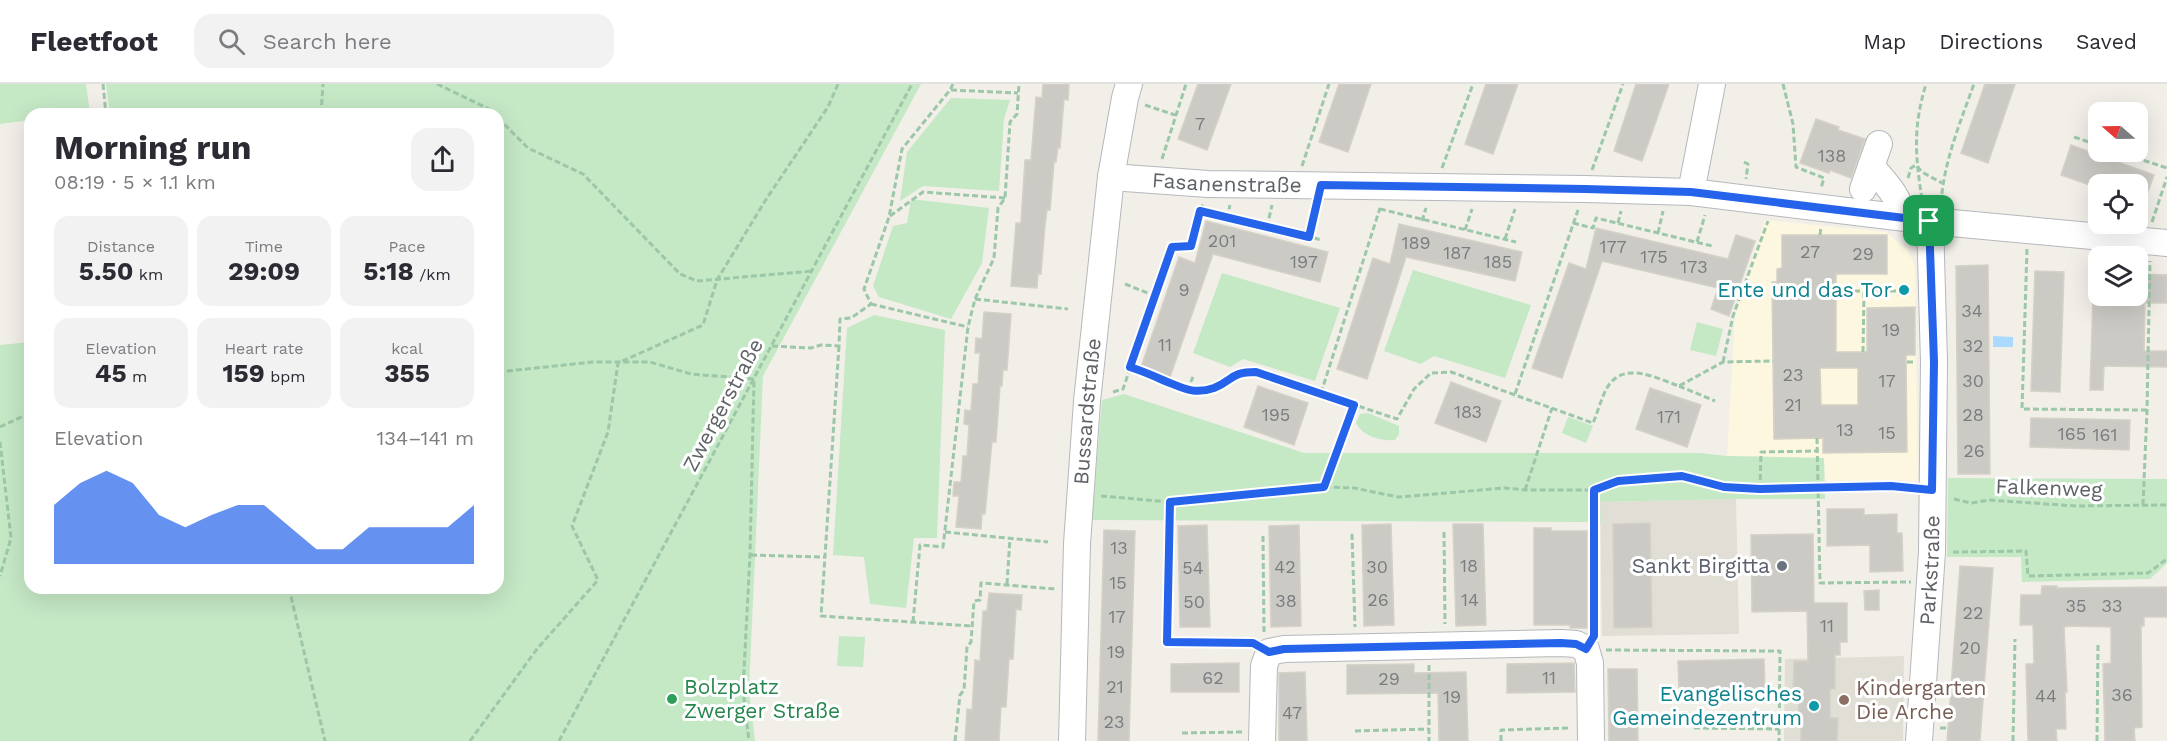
<!DOCTYPE html>
<html lang="en">
<head>
<meta charset="utf-8">
<style>
	:root { --surface:#fff; --page:#f2f2f3; --text:#2b2b33; --muted:#7c7c81; --line:#e1e1e2; --accent:#2563eb }
	body { margin:0; font-family:"Work Sans",sans-serif; background:var(--page); color:var(--text); height:100vh; display:flex; flex-direction:column; font-size:22px; white-space:nowrap }
	* { box-sizing:border-box; margin:0 }
	p { font-size:20px; color:var(--muted) }
	.icon { flex:none; width:33px; height:33px; fill:none; stroke:currentColor; stroke-width:2; stroke-linecap:round; stroke-linejoin:round }
	.map { position:relative; flex:1; overflow:hidden }
	.sheet { position:absolute; left:24px; top:24px; width:480px; height:486px; display:flex; flex-direction:column; background:var(--surface); border-radius:18px; box-shadow:0 6px 24px #0002 }
	.sheet>* { flex:none }
	.needle { width:39px; rotate:290deg }
	.buttons { position:absolute; left:2088px; top:18px; display:grid; gap:12px }
	.buttons a { display:grid; place-items:center; width:60px; height:60px; border-radius:12px; background:var(--surface); box-shadow:0 6px 24px #0002; font-size:30px }
	.pin { position:absolute; display:grid; place-items:center; width:51px; height:51px; color:#fff; margin:-26px; border-radius:12px; box-shadow:0 3px 9px #0006 }
	.round { display:grid; place-items:center; flex:none; width:63px; height:63px; border-radius:18px; background:var(--page) }
	.headline { display:flex; align-items:center; justify-content:space-between; height:102px; padding:0 30px }
	h1 { font-size:33px; font-weight:700; line-height:45px }
	.stats { display:grid; grid-template-columns:repeat(3,1fr); gap:9px; height:102px; padding:6px 30px }
	.stats div { display:grid; align-content:center; border-radius:15px; background:var(--page); text-align:center }
	.stats b { font-size:26px; font-weight:700 }
	.stats small { font-size:16px; font-weight:400 }
	.stats p { font-size:16px }
	.chart { height:168px; padding:12px 30px }
	.chart p { display:flex; justify-content:space-between }
	.chart svg { width:100%; height:108px; margin-top:6px; fill:var(--accent); opacity:.7 }
	header { display:flex; align-items:center; gap:36px; box-sizing:border-box; height:84px; padding:0 30px; background:var(--surface); border-bottom:2px solid var(--line) }
	header strong { font-size:28px }
	nav { display:flex; gap:33px; margin-inline-start:auto; font-size:21px }
	.search { width:420px; height:54px; background:var(--page); display:flex; align-items:center; gap:15px; box-sizing:border-box; padding:0 21px; border-radius:18px; color:var(--muted); font-size:22px }
	.map>svg:first-child { display:block }
</style>
</head>
<body>
<header>
<strong>Fleetfoot</strong>
<div class="search"><svg class="icon" aria-label="search" viewBox="0 0 24 24"><circle cx="10" cy="10" r="6"/><path d="M15 15l6 6"/></svg>Search here</div>
<nav><a>Map</a><a>Directions</a><a>Saved</a></nav>
</header>
<div class="map">
<svg width="2167" height="657" viewBox="0 0 2167 657">
	<rect width="100%" height="100%" fill="#f1efe8"/>
	<path fill="#fef7e0" d="M1765 136 1886 148 1908 166 1915 182 1918 397H1825L1824 374 1727 372 1735 232Z"/>
	<g fill="#e1ded6">
		<path d="M1736 415 1739 550 1602 552 1600 418Z"/>
		<path d="M1904 572 1903 657H1784L1785 575Z"/>
	</g>
	<g fill="#c5e8c5">
		<path d="M0 0H86L90 29 30 30V36L0 40Z"/>
		<path d="M106 0H921L763 292 749 606 755 657H0V261L30 258V504H498V30H110Z"/>
		<path d="M951 14 1010 16 1004 35 999 107 923 102 900 117 907 68Z"/>
		<path d="M911 115 989 124 982 179 951 235 879 213 873 202 893 142 907 139Z"/>
		<path d="M1413 186 1531 221 1505 294 1434 272 1421 280 1384 267Z"/>
		<path d="M1222 189 1340 224 1315 297 1243 275 1230 283 1193 269Z"/>
		<path d="M874 231 945 246 937 454H914L906 524 870 520 864 473 833 471 847 244Z"/>
		<path d="M1697 238 1723 245 1716 272 1690 266Z"/>
		<path d="M1124 310 1304 369H1700L1727 372 1824 374 1825 415H1736L1600 418 1601 438 1092 436 1102 316Z"/>
		<path d="M1368 329 1399 342V350L1395 356C1381 357 1363 353 1356 339L1360 330Z"/>
		<path d="M1568 333 1593 342 1586 359 1562 349Z"/>
		<path d="M1948 394 2167 395V479L2150 495 2022 498 2021 473H1947Z"/>
		<path d="M839 552 865 553 863 583 837 582Z"/>
	</g>
	<path fill="#aadaff" d="M1993 252 2013 253V263H1993Z"/>
	<g fill="#cccac5" stroke="#d6d1c6" stroke-width="1.5" fill-rule="evenodd">
		<path d="M1043 0H1069L1068 16 1064 15 1060 64 1058 63 1056 78H1054L1050 126H1047L1045 141 1041 190 1038 189 1037 204 1011 202 1016 139H1021L1025 76H1031L1036 13 1042 14Z"/>
		<path d="M1198 0H1231L1207 66 1178 55Z"/>
		<path d="M1339 0H1371L1348 68 1319 58Z"/>
		<path d="M1486 0H1518L1493 70 1465 60Z"/>
		<path d="M1636 0H1669L1642 77 1614 67Z"/>
		<path d="M1985 0H2015L1988 79 1961 69Z"/>
		<path d="M1816 35 1839 43 1838 46 1865 55 1851 94 1830 86 1829 89 1800 79Z"/>
		<path d="M2071 61 2154 91 2139 133 2138 132V100H2098V104L2061 91Z"/>
		<path d="M1206 137 1328 168 1320 198 1213 170 1170 293 1141 283 1179 173 1195 179Z"/>
		<path d="M1399 140 1522 168 1515 197 1406 173 1367 295 1337 285 1373 174 1390 180Z"/>
		<path d="M1596 144 1728 175 1736 151 1755 157 1729 232 1711 225 1718 204 1602 177 1562 294 1532 284 1569 179 1586 185Z"/>
		<path d="M1782 151H1887V190H1836V268H1867V224L1915 223V271H1906L1907 368 1823 369V354L1774 355 1772 198H1777V185L1782 184ZM1820 284H1858V321H1821Z"/>
		<path d="M1988 181 1990 390H1958L1956 182Z"/>
		<path d="M2035 187 2064 188 2060 308 2031 307Z"/>
		<path d="M2138 190 2167 191V219H2145L2144 267H2167V283L2104 282 2103 306H2090L2093 212H2138Z"/>
		<path d="M984 228 1011 230 1007 286H1003L1002 302H1000L996 358H992L985 430H982L981 445 956 443 959 412H953L954 398H961L963 372H967L969 341 964 340 965 326 971 327 973 300H978L980 269H975L976 254 982 255Z"/>
		<path d="M1451 298 1501 317 1486 358 1435 339Z"/>
		<path d="M1258 302 1308 319 1294 361 1244 343Z"/>
		<path d="M1650 304 1701 321 1687 363 1636 345Z"/>
		<path d="M2031 334 2130 336 2129 366 2030 363Z"/>
		<path d="M1827 425H1864V431L1897 430V449H1902L1903 487 1870 488V461L1827 462Z"/>
		<path d="M1650 439 1652 543 1614 544 1613 440Z"/>
		<path d="M1391 440 1394 541 1364 542 1362 441Z"/>
		<path d="M1453 440H1483L1486 541 1456 542Z"/>
		<path d="M1207 441 1210 543H1180L1178 442Z"/>
		<path d="M1299 441 1301 542 1271 543 1269 442Z"/>
		<path d="M1534 444H1551V447H1587V544H1570V541H1534Z"/>
		<path d="M1104 446 1135 447 1129 657H1098Z"/>
		<path d="M1813 450 1814 519H1847V558H1840V571H1835V605H1830V634H1838L1837 657H1801V642H1798L1799 610H1793L1794 577H1808L1807 527 1752 528 1751 451Z"/>
		<path d="M1960 482 1993 484 1980 657H1947Z"/>
		<path d="M2042 502H2057V504L2167 503V533H2144V542H2141L2142 643 2134 644 2135 657H2105L2103 580 2111 579V543L2070 542 2064 543 2067 608H2065L2066 645H2056L2057 657H2028L2026 580H2034L2033 541H2020L2021 511H2041Z"/>
		<path d="M1879 506V526H1865L1864 507Z"/>
		<path d="M989 509 1022 511 1021 526 1016 525 1013 575H1009L1006 623H1001L999 657H965L967 625 972 626 975 576 980 577 983 527H987Z"/>
		<path d="M1764 575 1765 604 1679 606 1678 577Z"/>
		<path d="M1239 579V608H1171V580Z"/>
		<path d="M1574 579 1575 608 1507 609V580Z"/>
		<path d="M1414 580V589L1466 588 1468 657H1439L1438 609 1347 610V581Z"/>
		<path d="M1608 585H1637L1638 657H1609Z"/>
		<path d="M1305 588 1307 657H1279V589Z"/>
	</g>
	<g fill="none" stroke-linecap="round" stroke-linejoin="round">
		<g stroke="#b5b8bc" stroke-width="28">
			<g id="minor">
				<path d="M1871 82C1884 98 1900 112 1902 133"/>
				<path id="s1" d="M1111 93 1208 100 1585 105 1691 108 1930 137 2167 159"/>
				<path d="M1863 105 1879 60"/>
				<path d="M1691 108 1712 0"/>
				<path id="s2" d="M1072 657 1077 460 1087 317 1111 93 1125 14 1129 0"/>
				<path d="M1262 657 1264 582 1269 568 1284 565 1561 559 1576 560 1586 565 1590 579 1591 657"/>
				<path id="s3" d="M1919 657 1932 468 1934 278 1930 137"/>
			</g>
		</g>
		<g stroke="#9cc7a9" stroke-width="3" stroke-dasharray="6 3" stroke-linecap="butt">
			<path d="M103 0 106 30"/>
			<path d="M437 0 489 25 494 30"/>
			<path d="M1783 0 1793 40 1796 83 1824 94 1821 104"/>
			<path d="M951 6 1018 9"/>
			<path d="M1145 21 1175 31"/>
			<path d="M321 30 323 0"/>
			<path d="M498 34 528 64 583 90 680 190 697 197 812 187"/>
			<path d="M2074 53 2098 61"/>
			<path d="M2118 68 2167 84"/>
			<path d="M1162 75 1186 0"/>
			<path d="M1744 78 1748 80 1746 95"/>
			<path d="M1302 82 1329 0"/>
			<path d="M1442 84 1473 0"/>
			<path d="M1592 86 1623 0"/>
			<path d="M1908 94 1911 84 1916 81 1922 88 1942 99"/>
			<path d="M1922 115C1915 71 1913 43 1926 0"/>
			<path d="M1941 119C1944 77 1960 39 1974 0"/>
			<path d="M1380 125 1516 158"/>
			<path d="M1200 127 1322 156"/>
			<path d="M890 132 923 108 1005 114"/>
			<path d="M1227 134 1230 121"/>
			<path d="M1422 137 1426 124"/>
			<path d="M2152 138 2167 93"/>
			<path d="M1573 139 1593 144 1596 134 1712 162"/>
			<path d="M1618 139 1621 127"/>
			<path d="M1267 143 1272 121"/>
			<path d="M1465 146 1472 125"/>
			<path d="M1658 149 1663 127"/>
			<path d="M1820 151 1821 143"/>
			<path d="M1309 153 1316 122"/>
			<path d="M1505 155 1515 125"/>
			<path d="M1697 158 1705 131"/>
			<path d="M2027 165 2022 325 2147 326"/>
			<path d="M1125 200 1155 212"/>
			<path d="M1836 207H1900"/>
			<path d="M975 215 1068 225"/>
			<path d="M871 220 968 243"/>
			<path d="M772 262 811 264 821 261 839 262 840 235 851 234 871 220 864 205 889 133 902 65 950 6 953 0"/>
			<path d="M839 262 821 532 972 542"/>
			<path d="M1863 268 1864 207"/>
			<path d="M1723 278 1733 232 1768 137"/>
			<path d="M1907 278H1914"/>
			<path d="M1130 283C1142 287 1154 292 1165 297 1183 304 1194 311 1214 304 1234 297 1230 288 1256 288L1397 335 1414 305 1431 289 1451 288 1593 339C1598 328 1601 314 1607 304 1623 276 1656 294 1679 302L1723 278 1773 277"/>
			<path d="M498 288 593 278H650L691 290 754 295 750 471 743 605 749 657"/>
			<path d="M1679 302 1715 317"/>
			<path d="M1187 306 1193 293"/>
			<path d="M1113 308 1123 305 1172 163 1190 162 1203 119"/>
			<path d="M1321 309 1380 124"/>
			<path d="M1515 310 1578 126"/>
			<path d="M0 343 30 329"/>
			<path d="M1817 354 1820 499 1911 498"/>
			<path d="M0 358 11 454 0 492"/>
			<path d="M1324 403 1354 321"/>
			<path d="M1760 405 1761 368 1817 367"/>
			<path d="M1525 406 1552 324"/>
			<path d="M1101 412 1170 418 1324 403 1354 404 1398 413 1505 404 1525 406H1594L1619 397 1682 392 1724 403 1760 405 1891 402 1913 404"/>
			<path d="M1954 415 1971 419 1989 416 2076 422 2167 421"/>
			<path d="M1170 419 1167 559H1251"/>
			<path d="M2143 421 2147 326 2150 177"/>
			<path d="M945 448 1048 458"/>
			<path d="M1444 448 1445 540"/>
			<path d="M1352 450 1355 543"/>
			<path d="M1263 452 1264 549"/>
			<path d="M1953 468 2026 467 2028 492 2148 489 2167 475"/>
			<path d="M751 471 824 473"/>
			<path d="M1007 500 1010 454"/>
			<path d="M289 504 325 657"/>
			<path d="M913 538 920 461 943 463 968 243 975 215 994 174 998 124 1005 114 1010 38 1017 30 1019 0"/>
			<path d="M1594 546V406"/>
			<path d="M1606 566 1780 567 1779 657"/>
			<path d="M1429 581V657"/>
			<path d="M1943 608H1950"/>
			<path d="M1694 644 1779 645"/>
			<path d="M1940 644H1948"/>
			<path d="M1355 647 1429 645"/>
			<path d="M1182 649 1242 648"/>
			<path d="M470 657 537 565 598 496 572 442 608 348 618 279 703 241 717 196 765 117 828 23 838 0"/>
			<path d="M559 657 912 0"/>
			<path d="M955 657 960 611 964 606 967 563 971 558 974 517 980 516 981 499 1056 505"/>
			<path d="M1501 657V646L1571 644"/>
			<path d="M2013 657 2015 555"/>
			<path d="M2097 657 2098 560"/>
		</g>
		<use href="#minor" stroke="#fff" stroke-width="26"/>
	</g>
	<g fill="none" stroke-linecap="round" stroke-linejoin="round">
		<g stroke="#fff" stroke-width="12">
			<path id="route" d="M1321 101 1585 105 1691 108 1929 137 1934 278 1932 406 1891 402 1760 405 1724 403 1682 392 1618 397 1594 406V552L1586 565 1576 560 1561 559 1284 565 1269 568 1253 559 1167 558 1170 418 1324 403 1354 321 1256 288C1230 288 1234 296 1214 304 1194 311 1183 304 1165 297 1154 292 1142 287 1130 283L1172 163 1191 162 1200 127 1309 153Z"/>
		</g>
		<use href="#route" stroke="#2563eb" stroke-width="8"/>
	</g>
	<g fill="#0f9aa8" stroke="#fff" stroke-width="2">
		<circle cx="1904" cy="206" r="6"/>
		<circle cx="1814" cy="622" r="6"/>
	</g>
	<circle fill="#6b7280" stroke="#fff" stroke-width="2" cx="1782" cy="482" r="6"/>
	<circle fill="#2e9e5b" stroke="#fff" stroke-width="2" cx="672" cy="615" r="6"/>
	<circle fill="#8d6e63" stroke="#fff" stroke-width="2" cx="1844" cy="616" r="6"/>
	<g text-anchor="middle" stroke-width="6" stroke-linejoin="round" paint-order="stroke">
		<g font-size="18" fill="#7a7d7f">
			<text x="1200" y="46">7</text>
			<text x="1832" y="78">138</text>
			<text x="1222" y="163">201</text>
			<text x="1416" y="165">189</text>
			<text x="1613" y="169">177</text>
			<text x="1810" y="174">27</text>
			<text x="1457" y="175">187</text>
			<text x="1863" y="176">29</text>
			<text x="1654" y="179">175</text>
			<text x="1304" y="184">197</text>
			<text x="1498" y="184">185</text>
			<text x="1694" y="189">173</text>
			<text x="1184" y="212">9</text>
			<text x="1972" y="233">34</text>
			<text x="1891" y="252">19</text>
			<text x="1165" y="267">11</text>
			<text x="1973" y="268">32</text>
			<text x="1793" y="297">23</text>
			<text x="1887" y="303">17</text>
			<text x="1973" y="303">30</text>
			<text x="1793" y="327">21</text>
			<text x="1468" y="334">183</text>
			<text x="1276" y="337">195</text>
			<text x="1973" y="337">28</text>
			<text x="1669" y="339">171</text>
			<text x="1845" y="352">13</text>
			<text x="1887" y="355">15</text>
			<text x="2072" y="356">165</text>
			<text x="2105" y="357">161</text>
			<text x="1974" y="373">26</text>
			<text x="1119" y="470">13</text>
			<text x="1469" y="488">18</text>
			<text x="1285" y="489">42</text>
			<text x="1377" y="489">30</text>
			<text x="1193" y="490">54</text>
			<text x="1118" y="505">15</text>
			<text x="1378" y="522">26</text>
			<text x="1470" y="522">14</text>
			<text x="1286" y="523">38</text>
			<text x="1194" y="524">50</text>
			<text x="2076" y="528">35</text>
			<text x="2112" y="528">33</text>
			<text x="1973" y="535">22</text>
			<text x="1117" y="539">17</text>
			<text x="1827" y="548">11</text>
			<text x="1970" y="570">20</text>
			<text x="1116" y="574">19</text>
			<text x="1213" y="600">62</text>
			<text x="1549" y="600">11</text>
			<text x="1389" y="601">29</text>
			<text x="1115" y="609">21</text>
			<text x="2122" y="617">36</text>
			<text x="2046" y="618">44</text>
			<text x="1452" y="619">19</text>
			<text x="1292" y="635">47</text>
			<text x="1114" y="644">23</text>
		</g>
		<g font-size="21" fill="#5f6368" stroke="#fff">
			<text dy="7" stroke="none"><textPath href="#s1" startOffset="116">Fasanenstraße</textPath></text>
			<text transform="translate(723 321) rotate(-62)" y="7">Zwergerstraße</text>
			<text dy="7" stroke="none"><textPath href="#s2" startOffset="330">Bussardstraße</textPath></text>
			<text transform="translate(2049 404) rotate(2)" y="7">Falkenweg</text>
			<text dy="7" stroke="none"><textPath href="#s3" startOffset="171">Parkstraße</textPath></text>
		</g>
		<g font-size="21" fill="#0d838f" stroke="#fff" text-anchor="end">
			<text x="1892" y="213">Ente und das Tor</text>
			<text x="1802" y="617">Evangelisches<tspan x="1802" dy="24">Gemeindezentrum</tspan></text>
		</g>
		<g font-size="21" fill="#5b616d" stroke="#fff" text-anchor="end">
			<text x="1770" y="489">Sankt Birgitta</text>
		</g>
		<g font-size="21" fill="#27864d" stroke="#fff" text-anchor="start">
			<text x="684" y="610">Bolzplatz<tspan x="684" dy="24">Zwerger Straße</tspan></text>
		</g>
		<g font-size="21" fill="#785e54" stroke="#fff" text-anchor="start">
			<text x="1856" y="611">Kindergarten<tspan x="1856" dy="24">Die Arche</tspan></text>
		</g>
	</g>
</svg>
<div class="buttons">
<a><svg class="needle" viewBox="-14 -14 28 28"><path d="M0-13l5 13h-10z" fill="#e53935"/><path d="M0 13l5-13h-10z" fill="#7c7c81"/></svg></a>
<a><svg class="icon" aria-label="locate" viewBox="0 0 24 24"><circle cx="12" cy="12" r="6"/><path d="M12 2v4M12 18v4M2 12h4M18 12h4"/></svg></a>
<a><svg class="icon" aria-label="layers" viewBox="0 0 24 24"><path d="M12 4l9 5-9 5-9-5zM3 14l9 5 9-5"/></svg></a>
</div>
<div class="pin" style="left:1929px;top:137px;background:#1e9e55"><svg class="icon" aria-label="arrive" viewBox="0 0 24 24"><path d="M6 21V4h12l-3 4 3 4H6"/></svg></div>
<section class="sheet">
<div class="headline"><div><h1>Morning run</h1><p>08:19 · 5 × 1.1 km</p></div><a class="round"><svg class="icon" aria-label="share" viewBox="0 0 24 24"><path d="M12 15V3M7 8l5-5 5 5M5 13v7h14v-7"/></svg></a></div>
<div class="stats">
<div><p>Distance</p><b>5.50<small> km</small></b></div>
<div><p>Time</p><b>29:09</b></div>
<div><p>Pace</p><b>5:18<small> /km</small></b></div>
</div>
<div class="stats">
<div><p>Elevation</p><b>45<small> m</small></b></div>
<div><p>Heart rate</p><b>159<small> bpm</small></b></div>
<div><p>kcal</p><b>355</b></div>
</div>
<div class="chart"><p><span>Elevation</span>134–141 m</p>
<svg viewBox="0 0 160 44" preserveAspectRatio="none"><path d="M0 44V20L10 11L20 6L30 11L40 24L50 29L60 24L70 20L80 20L90 29L100 38L110 38L120 29L130 29L140 29L150 29L160 20V44z"/></svg>
</div>
</section>
</div>
</body>
</html>
